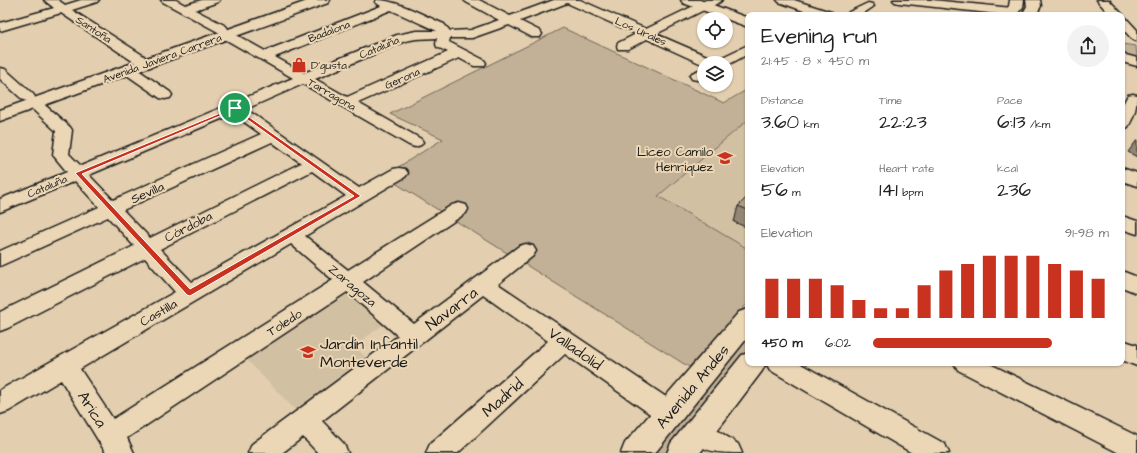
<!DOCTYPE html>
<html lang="en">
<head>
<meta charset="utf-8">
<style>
	:root { --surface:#fff; --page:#f2f2f2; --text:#222; --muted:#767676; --accent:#c8321e }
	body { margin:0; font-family:"Architects Daughter",sans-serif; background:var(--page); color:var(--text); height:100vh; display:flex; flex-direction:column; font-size:15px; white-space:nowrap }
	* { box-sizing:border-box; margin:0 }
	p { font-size:13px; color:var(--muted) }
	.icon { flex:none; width:22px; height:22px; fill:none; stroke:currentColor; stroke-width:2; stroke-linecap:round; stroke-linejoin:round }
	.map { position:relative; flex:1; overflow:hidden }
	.drawer { position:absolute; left:745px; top:12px; width:380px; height:354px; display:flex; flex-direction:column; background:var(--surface); border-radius:8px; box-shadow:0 1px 3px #0004 }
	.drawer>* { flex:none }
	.controls { position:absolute; left:697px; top:12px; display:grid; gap:8px }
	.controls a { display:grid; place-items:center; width:36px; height:36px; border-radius:50%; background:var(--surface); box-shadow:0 1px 3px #0004; font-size:20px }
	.pin { position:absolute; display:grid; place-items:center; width:34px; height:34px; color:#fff; margin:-17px; border:2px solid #fff; border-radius:50%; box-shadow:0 1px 4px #0007 }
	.round { display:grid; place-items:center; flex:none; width:42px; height:42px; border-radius:21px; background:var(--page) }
	.summary { display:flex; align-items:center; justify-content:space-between; height:68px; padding:0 16px }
	h1 { font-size:22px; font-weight:600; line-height:30px }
	.stats { display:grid; grid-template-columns:repeat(3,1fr); gap:6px; height:68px; padding:4px 16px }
	.stats div { display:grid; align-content:center }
	.stats b { font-size:20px; font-weight:600 }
	.stats small { font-size:11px; font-weight:400 }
	.stats p { font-size:11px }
	.chart { height:112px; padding:8px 16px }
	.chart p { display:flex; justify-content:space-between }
	.chart svg { width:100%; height:72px; margin-top:4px; stroke:var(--accent); stroke-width:6 }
	ul { padding:0 16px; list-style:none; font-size:13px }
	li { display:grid; grid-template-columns:64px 48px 1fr; align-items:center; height:30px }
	li i { height:10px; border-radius:5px; background:var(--accent) }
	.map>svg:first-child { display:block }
</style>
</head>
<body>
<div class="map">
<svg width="1137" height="453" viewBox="0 0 1137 453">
	<rect width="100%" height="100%" fill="#e3cfaf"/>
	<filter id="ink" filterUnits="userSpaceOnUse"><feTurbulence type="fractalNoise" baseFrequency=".025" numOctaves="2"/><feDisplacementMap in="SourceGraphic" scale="8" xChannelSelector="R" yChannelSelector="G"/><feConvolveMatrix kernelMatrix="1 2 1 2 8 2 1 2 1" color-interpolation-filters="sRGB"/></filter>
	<g filter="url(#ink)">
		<g fill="#d2c0a3">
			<path d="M748 120V249L658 196Z"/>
			<path d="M344 293 383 325 354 346 369 360 298 413 245 358Z"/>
		</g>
		<g fill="#c2b196" stroke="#6f6659">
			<path d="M563 28 724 103 748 89V120L658 196 748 249V303L689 367 384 176 443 139 390 114Z"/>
			<path d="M1122 44 1136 46 1137 59 1122 55Z"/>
			<path d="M748 334V352L669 453H649Z"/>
		</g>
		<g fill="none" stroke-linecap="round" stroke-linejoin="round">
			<g stroke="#1c1c1c" stroke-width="3">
				<g id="minor">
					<path d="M44 0H58L65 5 81 0H99L97 2 72 10 144 56 146 59 144 62H134L61 13 0 31V23L54 8Z"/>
					<path d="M161 0H176L185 5 202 0H220L218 2 195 10 226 26 228 29 227 31 231 32 265 51 381 6 375 2 377 0C397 0 425 16 444 24L450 31 471 30 499 20 466 2 464 0H479L510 16 554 0H580L646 29 706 0H722L720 2 656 34 716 60 748 45V54L726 66V63H704V65L647 39 628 49H618L617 46 618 43 636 34 567 3 520 21 540 31 542 34 540 37H532L509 25 472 38H450L449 42 484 60 486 63 484 66H474L459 58 358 103 421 139 423 142 421 145 415 147 409 145 303 84 246 109 359 188 393 169 399 168 405 169 408 173 405 177 305 236 348 270 452 205 459 203 466 205 468 209 466 213 363 282 414 324 519 246 526 244 533 246 536 251 533 256 498 284 678 405 682 413 678 421 669 424 660 421 565 354 458 453H426L430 444 548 341 483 295 322 421 344 444 348 453H318L303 437 282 453H248L252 444 398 336 347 292 127 438 134 453H106L61 380 9 411 0 414V390L175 292 145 258 8 328 0 331V312L134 246 108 217 0 266V251L99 207 75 181 0 212V199L67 172 53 155 56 131 29 106 27 103 28 101 23 100 0 79V68L5 69 33 94 35 97 34 99 39 100 70 127 72 130 69 154 81 166 293 78 223 38 221 35 222 33 218 32 163 2ZM391 10 437 31H416L397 35 304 73 275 57ZM437 38 436 44 437 47 448 52 347 97 315 79 405 41 416 39ZM233 114 261 134 113 200 89 175ZM272 142 301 163 150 238 123 210ZM312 171 346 196 192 282 160 249ZM291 244 333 280 113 419 80 369Z"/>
					<path d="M777 0H794L831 12 833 15H815L779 2Z"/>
					<path d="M893 0H932L1012 8 1016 9 1018 12 1016 15H1007L899 3 895 2Z"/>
					<path d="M1097 0H1109L1123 15 1122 16V15H1110Z"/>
					<path d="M868 3 872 4 874 6 861 15H847L849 12Z"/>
					<path d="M1122 17 1126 18 1137 30V41L1133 40 1122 28Z"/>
					<path d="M1122 54 1137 58V66L1122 62Z"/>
					<path d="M129 66 134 67 170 92 172 95 170 98 165 99 160 98 124 73 122 70 124 67Z"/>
					<path d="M704 68V78L697 80 692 79 690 76 692 73Z"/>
					<path d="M1133 94 1137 95C1137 106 1134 117 1128 127L1122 129V106L1128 95Z"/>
					<path d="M1122 216 1137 221V234L1122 229Z"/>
					<path d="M1122 271 1137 277V293L1122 287Z"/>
					<path d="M1122 340 1137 345V366L1122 360Z"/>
					<path d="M766 363H799L945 444 949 453H912L770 370Z"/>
					<path d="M954 363H988L1137 436V453H1119L958 370Z"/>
					<path d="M699 420 708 424 738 444 742 453C719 453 698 453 686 432L690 424Z"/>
				</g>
			</g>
			<g stroke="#1c1c1c" stroke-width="3">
				<g id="major">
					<path d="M310 0H330L328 3 0 121V110Z"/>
					<path d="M681 0H700L748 18V27L683 3Z"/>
					<path d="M1010 0H1024L1023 7 1016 15H1002L1009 6Z"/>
					<path d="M1026 0H1040L1041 6 1036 15H1022L1027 6Z"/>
					<path d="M1122 168 1137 173V186L1122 181Z"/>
					<path d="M748 309V337L655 453H621L625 443 739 312Z"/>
					<path d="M748 353V363H766L762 371 700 453H667L671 443 742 355Z"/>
				</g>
			</g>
			<use href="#minor" fill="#ebd6b5" fill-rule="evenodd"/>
			<use href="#major" fill="#ebd6b5" fill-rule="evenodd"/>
		</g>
		<g fill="#948773" stroke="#1c1c1c">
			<path d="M1137 140V157L1128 152Z"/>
			<path d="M748 196V228L734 222 738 206Z"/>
		</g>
		<path fill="#ac9d86" stroke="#1c1c1c" d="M748 196V210L738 206Z"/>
	</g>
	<path fill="#c8321e" stroke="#fff" fill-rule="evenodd" d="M235 107 361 196 190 296 187 295 75 173ZM234 110 354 196 190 289 82 174Z"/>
	<defs>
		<g id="shop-bare" transform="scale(1.2)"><path d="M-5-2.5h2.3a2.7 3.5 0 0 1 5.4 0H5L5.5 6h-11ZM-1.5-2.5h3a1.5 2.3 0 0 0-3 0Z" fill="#c8321e" stroke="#ebd6b5" stroke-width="2.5" paint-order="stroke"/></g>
		<g id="school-bare" transform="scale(1.2)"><path d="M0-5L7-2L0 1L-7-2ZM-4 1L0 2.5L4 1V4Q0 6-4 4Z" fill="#c8321e" stroke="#ebd6b5" stroke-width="2.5" paint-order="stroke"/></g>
	</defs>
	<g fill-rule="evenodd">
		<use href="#shop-bare" x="299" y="65"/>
		<use href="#school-bare" x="725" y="158"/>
		<use href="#school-bare" x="308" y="352"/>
	</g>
	<g text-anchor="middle" stroke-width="4" stroke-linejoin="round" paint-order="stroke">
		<g font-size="11" fill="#1c1c1c" stroke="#ebd6b5">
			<text transform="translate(94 29) rotate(33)" y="4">Santoña</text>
			<text transform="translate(329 31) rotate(-21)" y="4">Badalona</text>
			<text transform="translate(641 31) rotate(24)" y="4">Los Urales</text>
			<text transform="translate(379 47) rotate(-23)" y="4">Cataluña</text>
			<text transform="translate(162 58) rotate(-20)" y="4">Avenida Javiera Carrera</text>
			<text transform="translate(402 78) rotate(-24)" y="4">Gerona</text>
			<text transform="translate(332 94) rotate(30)" y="4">Tarragona</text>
			<text transform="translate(47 186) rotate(-23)" y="4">Cataluña</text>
		</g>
		<g font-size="11" fill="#1c1c1c" stroke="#ebd6b5" text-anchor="start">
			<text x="311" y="69">D'gusta</text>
		</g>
		<g font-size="13" fill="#1c1c1c" stroke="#ebd6b5" text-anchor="end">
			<text x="713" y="156">Liceo Camilo<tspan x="713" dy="15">Henríquez</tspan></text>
		</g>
		<g font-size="13" fill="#1c1c1c" stroke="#ebd6b5">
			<text transform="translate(147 192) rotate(-24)" y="5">Sevilla</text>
			<text transform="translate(188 226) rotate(-27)" y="5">Córdoba</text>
			<text transform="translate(353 285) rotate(40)" y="5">Zaragoza</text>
			<text transform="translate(158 312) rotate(-30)" y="5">Castilla</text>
			<text transform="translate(284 322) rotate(-33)" y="5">Toledo</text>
		</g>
		<g font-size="16" fill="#1c1c1c" stroke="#ebd6b5">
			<text transform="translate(451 308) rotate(-37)" y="6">Navarra</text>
			<text transform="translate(576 348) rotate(35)" y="6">Valladolid</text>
			<text transform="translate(692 386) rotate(-50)" y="6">Avenida Andes</text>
			<text transform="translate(502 397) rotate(-42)" y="6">Madrid</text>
			<text transform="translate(93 409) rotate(57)" y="6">Arica</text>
		</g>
		<g font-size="16" fill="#1c1c1c" stroke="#ebd6b5" text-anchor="start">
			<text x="320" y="349">Jardín Infantil<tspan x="320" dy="18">Monteverde</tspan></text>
		</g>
	</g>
</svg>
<div class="controls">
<a><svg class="icon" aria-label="locate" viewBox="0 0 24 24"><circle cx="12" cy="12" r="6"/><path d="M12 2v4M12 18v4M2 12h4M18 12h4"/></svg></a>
<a><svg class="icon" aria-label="layers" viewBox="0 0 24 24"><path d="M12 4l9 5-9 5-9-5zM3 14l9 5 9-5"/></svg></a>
</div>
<div class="pin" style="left:235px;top:108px;background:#1e9e55"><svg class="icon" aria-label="arrive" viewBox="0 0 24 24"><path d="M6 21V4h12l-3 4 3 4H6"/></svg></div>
<section class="drawer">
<div class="summary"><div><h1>Evening run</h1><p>21:45 · 8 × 450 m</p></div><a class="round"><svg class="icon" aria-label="share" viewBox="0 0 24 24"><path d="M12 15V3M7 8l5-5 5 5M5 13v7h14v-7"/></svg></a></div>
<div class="stats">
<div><p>Distance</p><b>3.60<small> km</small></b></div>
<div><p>Time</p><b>22:23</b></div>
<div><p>Pace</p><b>6:13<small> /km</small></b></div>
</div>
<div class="stats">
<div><p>Elevation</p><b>56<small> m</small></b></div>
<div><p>Heart rate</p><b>141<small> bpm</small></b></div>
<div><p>kcal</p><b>236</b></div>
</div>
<div class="chart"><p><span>Elevation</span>91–98 m</p>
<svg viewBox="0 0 160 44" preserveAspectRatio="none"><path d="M5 44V20M15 44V20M25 44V20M35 44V24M45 44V33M55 44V38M65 44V38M75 44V24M85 44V15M95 44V11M105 44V6M115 44V6M125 44V6M135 44V11M145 44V15M155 44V20"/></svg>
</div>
<ul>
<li><b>450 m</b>6:02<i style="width:76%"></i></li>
</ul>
</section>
</div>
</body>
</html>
